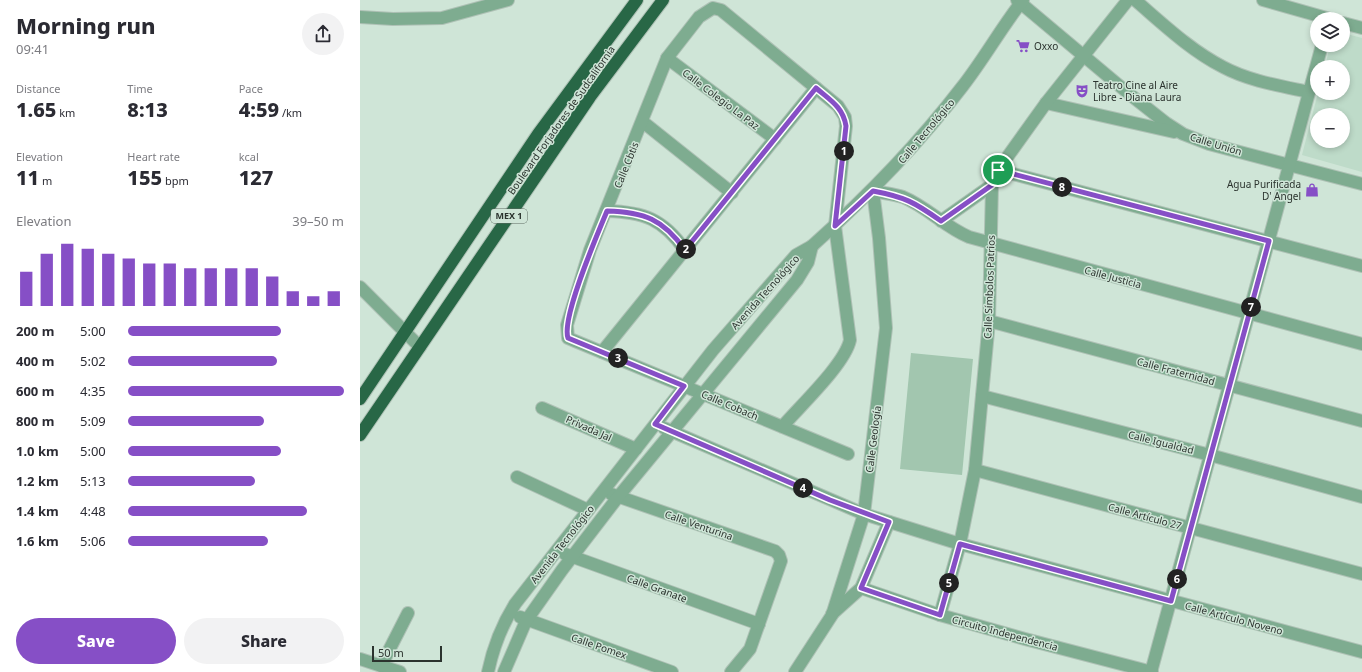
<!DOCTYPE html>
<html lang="en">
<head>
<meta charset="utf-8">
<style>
	:root { --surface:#fff; --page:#f2f2f3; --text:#2b2b33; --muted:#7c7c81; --accent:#864fc6 }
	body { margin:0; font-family:"Noto Sans",sans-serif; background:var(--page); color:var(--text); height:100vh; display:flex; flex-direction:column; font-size:15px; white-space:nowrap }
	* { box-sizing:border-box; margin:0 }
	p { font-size:13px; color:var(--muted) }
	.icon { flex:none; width:22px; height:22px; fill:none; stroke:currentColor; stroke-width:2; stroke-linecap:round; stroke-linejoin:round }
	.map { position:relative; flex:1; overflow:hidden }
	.side { display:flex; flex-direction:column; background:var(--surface); width:360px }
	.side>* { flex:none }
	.controls { position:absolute; left:950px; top:12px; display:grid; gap:8px }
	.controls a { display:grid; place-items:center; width:40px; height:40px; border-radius:50%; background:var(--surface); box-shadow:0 2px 6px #0003; font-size:20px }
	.scale { position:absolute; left:12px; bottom:10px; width:70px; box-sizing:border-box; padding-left:4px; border:2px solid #2b332e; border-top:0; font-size:11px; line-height:14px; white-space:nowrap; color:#2b332e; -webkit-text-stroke:3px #cfe5d7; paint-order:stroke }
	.pin { position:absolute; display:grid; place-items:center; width:34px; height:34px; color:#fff; margin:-17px; border:2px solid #fff; border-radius:50%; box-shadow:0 1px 4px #0007 }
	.km { position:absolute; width:20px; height:20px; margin:-10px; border-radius:50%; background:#222; color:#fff; font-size:11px; line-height:20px; text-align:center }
	.round { display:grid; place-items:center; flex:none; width:42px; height:42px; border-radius:21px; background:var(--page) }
	.overview { display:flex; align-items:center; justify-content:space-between; height:68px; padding:0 16px }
	h1 { font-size:22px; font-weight:800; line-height:30px }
	.stats { display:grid; grid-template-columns:repeat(3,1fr); gap:6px; height:68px; padding:4px 16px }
	.stats div { display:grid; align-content:center }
	.stats b { font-size:20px; font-weight:800 }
	.stats small { font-size:11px; font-weight:400 }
	.stats p { font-size:11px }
	.chart { height:112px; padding:8px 16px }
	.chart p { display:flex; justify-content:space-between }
	.chart svg { width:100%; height:72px; margin-top:4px; stroke:var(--accent); stroke-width:6 }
	.button { display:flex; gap:8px; margin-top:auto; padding:8px 16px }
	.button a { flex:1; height:46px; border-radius:24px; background:var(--accent); color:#fff; font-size:16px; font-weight:800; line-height:46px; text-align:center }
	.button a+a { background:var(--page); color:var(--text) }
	ul { padding:0 16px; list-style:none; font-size:13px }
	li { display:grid; grid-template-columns:64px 48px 1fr; align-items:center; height:30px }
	li i { height:10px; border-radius:5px; background:var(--accent) }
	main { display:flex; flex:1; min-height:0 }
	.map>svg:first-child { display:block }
</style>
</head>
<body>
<main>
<section class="side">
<div class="overview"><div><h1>Morning run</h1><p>09:41</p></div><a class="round"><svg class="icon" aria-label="share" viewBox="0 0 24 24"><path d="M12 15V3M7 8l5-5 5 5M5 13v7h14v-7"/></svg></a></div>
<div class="stats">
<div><p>Distance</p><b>1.65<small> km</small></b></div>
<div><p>Time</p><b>8:13</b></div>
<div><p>Pace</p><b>4:59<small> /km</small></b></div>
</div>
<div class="stats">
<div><p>Elevation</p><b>11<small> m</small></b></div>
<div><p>Heart rate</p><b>155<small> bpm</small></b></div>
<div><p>kcal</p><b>127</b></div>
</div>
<div class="chart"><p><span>Elevation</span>39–50 m</p>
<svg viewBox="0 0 160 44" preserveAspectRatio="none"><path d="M5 44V23M15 44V12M25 44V6M35 44V9M45 44V12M55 44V15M65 44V18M75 44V18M85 44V21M95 44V21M105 44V21M115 44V21M125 44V26M135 44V35M145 44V38M155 44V35"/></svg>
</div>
<ul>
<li><b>200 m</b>5:00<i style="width:71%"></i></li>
<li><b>400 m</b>5:02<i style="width:69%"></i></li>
<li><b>600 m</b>4:35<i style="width:100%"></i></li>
<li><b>800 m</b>5:09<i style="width:63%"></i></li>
<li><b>1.0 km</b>5:00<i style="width:71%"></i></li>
<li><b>1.2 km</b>5:13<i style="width:59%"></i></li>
<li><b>1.4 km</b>4:48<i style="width:83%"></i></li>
<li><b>1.6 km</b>5:06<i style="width:65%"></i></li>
</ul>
<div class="button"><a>Save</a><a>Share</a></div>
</section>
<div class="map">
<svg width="1002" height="672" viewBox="0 0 1002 672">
	<rect width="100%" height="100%" fill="#cfe5d7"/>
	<path fill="#bedbc9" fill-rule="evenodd" d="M983 33 1002 38V172L942 155 958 93H983V67H965L970 45H983ZM957 115H983V141H957Z"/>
	<path fill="#a2c6af" d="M551 353 613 359 602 475 540 469Z"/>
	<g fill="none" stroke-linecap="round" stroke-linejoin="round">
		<g stroke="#aec1b5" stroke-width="14">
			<g id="minor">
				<path d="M657 0 768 93 806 123 823 134 849 144 1002 184"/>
				<path d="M775 0C803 24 830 50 863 67 889 81 921 86 949 92"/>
				<path d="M903 0 970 19"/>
				<path d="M0 17 33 19 82 18 148 0"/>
				<path d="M983 23 1002 28"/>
				<path d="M307 58 415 139"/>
				<path d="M686 103 814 132"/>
				<path d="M283 122 372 193"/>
				<path d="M638 170 1002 266"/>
				<path d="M247 211C284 212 303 219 325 250"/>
				<path d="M581 221 632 185"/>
				<path d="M452 246C508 196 556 147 602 87 624 59 641 28 663 0"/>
				<path d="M0 287 60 347"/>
				<path d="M629 321 1002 421"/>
				<path d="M242 352 456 88"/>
				<path d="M622 396 850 455 1002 497"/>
				<path d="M182 408 276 449"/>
				<path d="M422 427C440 406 485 364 490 340L475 226 486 126 485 117 478 106 361 10 353 8 339 17 307 58 230 250 207 325 208 338 215 341 488 454"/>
				<path d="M304 428 504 514 600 544 1002 652"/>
				<path d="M615 470 1002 574"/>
				<path d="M157 477 228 510"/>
				<path d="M251 494 415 551 419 555 421 561 390 649 371 672"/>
				<path d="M205 554 399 624"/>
				<path d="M501 588 580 615 665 639 792 672"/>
				<path d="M472 614 501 588 529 522"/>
				<path d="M580 615 600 544 615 470 629 321 632 185 638 170 686 103 768 0"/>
				<path d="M160 617 312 672"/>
				<path d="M0 659 40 672"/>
				<path d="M21 666 48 613"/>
				<path d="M128 672C133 648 142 625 155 604L353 350 436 255 452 246 448 262 437 280 258 497 202 570 166 621 144 672"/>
				<path d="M435 672 472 615 504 514 526 328 519 238 513 191C522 193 534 194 543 197 567 207 585 227 609 237L1002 344"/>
				<path d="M791 672 962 45"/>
			</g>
		</g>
		<g stroke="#aec1b5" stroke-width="14">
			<g id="highway">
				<path d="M0 399 178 134 277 0"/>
				<path d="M0 435 230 97 303 0"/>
			</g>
		</g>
		<use href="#minor" stroke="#7eac90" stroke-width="12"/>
		<use href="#highway" stroke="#286746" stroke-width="12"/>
	</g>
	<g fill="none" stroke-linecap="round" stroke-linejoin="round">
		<g stroke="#fff" stroke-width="8">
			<path id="route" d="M456 88C470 100 483 107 486 126L475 226 513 191C545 197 554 202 581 221L632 185 638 170 909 241 811 601 600 544 580 615 501 588 529 522 470 500 295 424 324 386 208 338C201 318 238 233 247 211 284 212 303 219 325 250Z"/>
		</g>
		<use href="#route" stroke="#864fc6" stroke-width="5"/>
	</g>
	<defs>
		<g id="supermarket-bare" transform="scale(1.08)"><path d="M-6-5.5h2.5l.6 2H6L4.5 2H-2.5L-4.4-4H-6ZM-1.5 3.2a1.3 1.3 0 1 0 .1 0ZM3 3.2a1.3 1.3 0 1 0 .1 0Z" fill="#864fc6" stroke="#cfe5d7" stroke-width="2.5" paint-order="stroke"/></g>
		<g id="theatre-bare" transform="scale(1.08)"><path d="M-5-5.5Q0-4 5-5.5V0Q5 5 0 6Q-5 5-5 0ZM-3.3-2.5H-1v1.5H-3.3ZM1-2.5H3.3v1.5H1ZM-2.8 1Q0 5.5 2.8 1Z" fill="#864fc6" stroke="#cfe5d7" stroke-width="2.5" paint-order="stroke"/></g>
		<g id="shop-bare" transform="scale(1.08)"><path d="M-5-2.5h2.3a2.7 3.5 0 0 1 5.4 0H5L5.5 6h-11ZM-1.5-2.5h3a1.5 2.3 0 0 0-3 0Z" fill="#864fc6" stroke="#cfe5d7" stroke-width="2.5" paint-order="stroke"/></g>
	</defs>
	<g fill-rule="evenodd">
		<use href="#supermarket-bare" x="663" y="46"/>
		<use href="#theatre-bare" x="722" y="91"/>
		<use href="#shop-bare" x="952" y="190"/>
	</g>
	<g text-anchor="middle" stroke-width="3" stroke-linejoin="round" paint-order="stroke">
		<rect fill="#cfe5d7" stroke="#5c6861" stroke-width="1" x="131" y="209" width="36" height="14" rx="3"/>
		<g font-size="9" font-weight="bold" fill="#2b332e">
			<text x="149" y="219">MEX 1</text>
		</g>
		<g font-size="10" fill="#2b332e" stroke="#cfe5d7" text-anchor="start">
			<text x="674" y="50">Oxxo</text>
			<text x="733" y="89">Teatro Cine al Aire<tspan x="733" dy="12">Libre - Diana Laura</tspan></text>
			<text x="941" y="188" text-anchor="end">Agua Purificada<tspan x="941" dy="12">D' Angel</tspan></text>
		</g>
		<g font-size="10" fill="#2b332e" stroke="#cfe5d7">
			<text transform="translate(361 99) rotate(37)" y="4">Calle Colegio La Paz</text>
			<text transform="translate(201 120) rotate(-55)" y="4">Boulevard Forjadores de Sudcalifornia</text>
			<text transform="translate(566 131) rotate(-50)" y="4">Calle Tecnológico</text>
			<text transform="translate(856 144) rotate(17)" y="4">Calle Unión</text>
			<text transform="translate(266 165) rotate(-68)" y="4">Calle Cbtis</text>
			<text transform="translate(753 277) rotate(15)" y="4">Calle Justicia</text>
			<text transform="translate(629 287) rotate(-88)" y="4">Calle Símbolos Patrios</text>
			<text transform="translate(405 292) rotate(-48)" y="4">Avenida Tecnológico</text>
			<text transform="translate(816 371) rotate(15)" y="4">Calle Fraternidad</text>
			<text transform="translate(370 405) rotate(23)" y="4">Calle Cobach</text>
			<text transform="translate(229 428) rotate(24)" y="4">Privada Jal</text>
			<text transform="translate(513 439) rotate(-83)" y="4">Calle Geología</text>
			<text transform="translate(801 442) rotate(14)" y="4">Calle Igualdad</text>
			<text transform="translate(785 516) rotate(15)" y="4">Calle Artículo 27</text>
			<text transform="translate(339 525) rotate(19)" y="4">Calle Venturina</text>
			<text transform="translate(202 544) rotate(-52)" y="4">Avenida Tecnológico</text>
			<text transform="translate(297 588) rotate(20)" y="4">Calle Granate</text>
			<text transform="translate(874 618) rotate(15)" y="4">Calle Artículo Noveno</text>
			<text transform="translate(645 633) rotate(15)" y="4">Circuito Independencia</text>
			<text transform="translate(239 646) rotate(19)" y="4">Calle Pomex</text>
		</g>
	</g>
</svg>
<div class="controls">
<a><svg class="icon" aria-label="layers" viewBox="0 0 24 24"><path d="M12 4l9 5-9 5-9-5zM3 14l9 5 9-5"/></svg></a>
<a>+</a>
<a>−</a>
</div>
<div class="scale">50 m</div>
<div class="pin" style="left:638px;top:170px;background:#1e9e55"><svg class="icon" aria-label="arrive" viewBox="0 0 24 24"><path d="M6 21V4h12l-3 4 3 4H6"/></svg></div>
<b class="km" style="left:484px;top:151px">1</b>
<b class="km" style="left:326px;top:249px">2</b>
<b class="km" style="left:258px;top:358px">3</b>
<b class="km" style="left:443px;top:488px">4</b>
<b class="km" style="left:589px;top:583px">5</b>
<b class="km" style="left:817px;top:579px">6</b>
<b class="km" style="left:891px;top:307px">7</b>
<b class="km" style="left:702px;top:187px">8</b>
</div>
</main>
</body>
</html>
